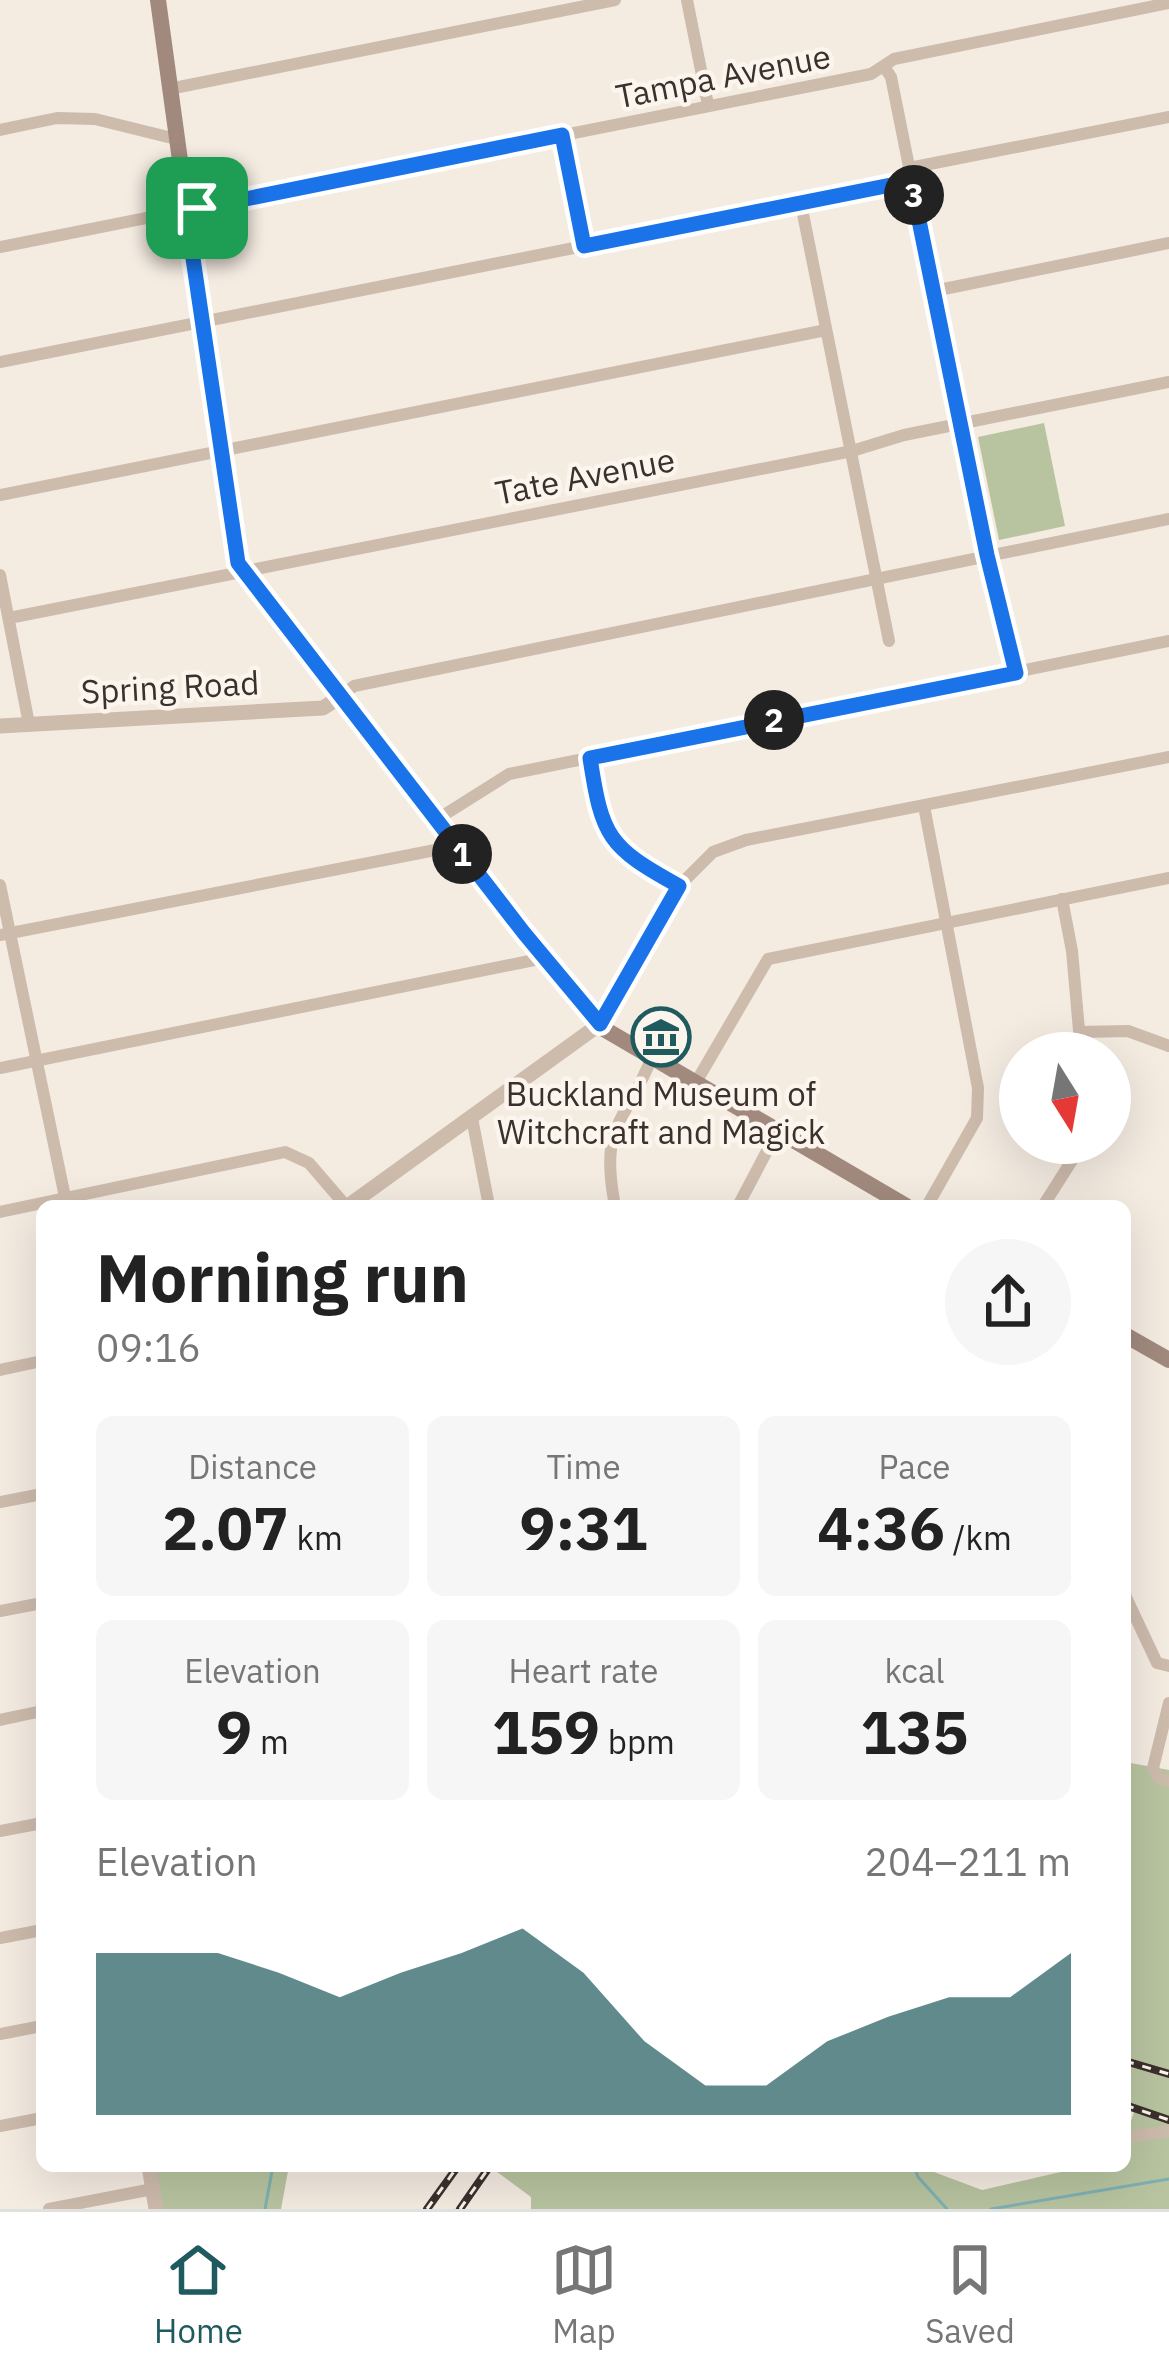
<!DOCTYPE html>
<html lang="en">
<head>
<meta charset="utf-8">
<style>
	:root { --surface:#fff; --page:#f6f6f6; --text:#222; --muted:#767676; --line:#e0e0e0; --accent:#1f5a5e }
	body { margin:0; font-family:"IBM Plex Sans",sans-serif; background:var(--page); color:var(--text); height:100vh; display:flex; flex-direction:column; font-size:45px; white-space:nowrap }
	* { box-sizing:border-box; margin:0 }
	p { font-size:39px; color:var(--muted) }
	.icon { flex:none; width:66px; height:66px; fill:none; stroke:currentColor; stroke-width:2; stroke-linecap:round; stroke-linejoin:round }
	.map { position:relative; flex:1; overflow:hidden }
	.panel { position:absolute; left:36px; top:1200px; width:1095px; height:972px; display:flex; flex-direction:column; background:var(--surface); border-radius:18px; box-shadow:0 12px 48px #0002 }
	.panel>* { flex:none }
	.needle { width:78px; rotate:169deg }
	.controls { position:absolute; left:999px; top:1032px; display:grid; gap:24px }
	.controls a { display:grid; place-items:center; width:132px; height:132px; border-radius:50%; background:var(--surface); box-shadow:0 12px 48px #0002; font-size:60px }
	.pin { position:absolute; display:grid; place-items:center; width:102px; height:102px; color:#fff; margin:-51px; border-radius:24px; box-shadow:0 6px 18px #0006 }
	.km { position:absolute; width:60px; height:60px; margin:-30px; border-radius:50%; background:#222; color:#fff; font-size:33px; line-height:60px; text-align:center }
	.round { display:grid; place-items:center; flex:none; width:126px; height:126px; border-radius:63px; background:var(--page) }
	.overview { display:flex; align-items:center; justify-content:space-between; height:204px; padding:0 60px }
	h1 { font-size:66px; font-weight:700; line-height:90px }
	.figures { display:grid; grid-template-columns:repeat(3,1fr); gap:18px; height:204px; padding:12px 60px }
	.figures div { display:grid; align-content:center; border-radius:18px; background:var(--page); text-align:center }
	.figures b { font-size:60px; font-weight:700 }
	.figures small { font-size:33px; font-weight:400 }
	.figures p { font-size:33px }
	.chart { height:336px; padding:24px 60px }
	.chart p { display:flex; justify-content:space-between }
	.chart svg { width:100%; height:216px; margin-top:12px; fill:var(--accent); opacity:.7 }
	.tab-bar { display:flex; justify-content:space-around; align-items:center; height:168px; border-top:3px solid var(--line); background:var(--surface); font-size:33px; color:var(--muted) }
	.tab-bar a { display:grid; justify-items:center; gap:6px }
	.tab-bar .current { color:var(--accent) }
	.map>svg:first-child { display:block }
</style>
</head>
<body>
<div class="map">
<svg width="1169" height="2209" viewBox="0 0 1169 2209">
	<rect width="100%" height="100%" fill="#f4ebe1"/>
	<g fill="#b8c4a0">
		<path d="M1044 423 1065 526 999 540 978 437Z"/>
		<path d="M1125 1762 1169 1770V2209H531V2197L489 2166H931L934 2172 982 2190 1087 2166H1125V2139L1135 2109 1125 2105Z"/>
		<path d="M149 2166H289L281 2209H156Z"/>
	</g>
	<g fill="none" stroke-linecap="round" stroke-linejoin="round">
		<g stroke="#7fb0b2" stroke-width="3">
			<path d="M914 2166 918 2177 947 2209"/>
			<path d="M265 2209 273 2166"/>
			<path d="M991 2209 1169 2179"/>
		</g>
		<g stroke="#cdbbac" stroke-width="12">
			<path d="M687 0 708 105"/>
			<path d="M885 68 891 77 987 555 1016 673"/>
			<path d="M169 89 615 0"/>
			<path d="M0 130 57 118 95 119 176 139"/>
			<path d="M562 135 584 246"/>
			<path d="M909 168 1169 117"/>
			<path d="M801 204 889 641"/>
			<path d="M0 247 871 74 894 59 1169 3"/>
			<path d="M934 291 1169 243"/>
			<path d="M0 362 911 181"/>
			<path d="M0 495 826 330"/>
			<path d="M0 575 29 724"/>
			<path d="M9 618 852 451 904 435 1169 382"/>
			<path d="M340 697 354 686 1169 519"/>
			<path d="M590 758C601 836 609 849 679 886"/>
			<path d="M924 806 978 1088 977 1118 927 1206"/>
			<path d="M436 820 509 774 1169 641"/>
			<path d="M0 885 65 1197"/>
			<path d="M1062 899 1072 951 1081 1053"/>
			<path d="M0 935 456 846"/>
			<path d="M600 1024 679 886 713 852 746 840 1169 757"/>
			<path d="M1080 1032 1128 1031 1169 1046"/>
			<path d="M0 1068 544 958"/>
			<path d="M695 1084 768 959 1169 878"/>
			<path d="M472 1118 489 1206"/>
			<path d="M615 1206C599 1123 625 1125 652 1057"/>
			<path d="M738 1206 777 1132"/>
			<path d="M1043 1206 1083 1143"/>
			<path d="M0 1212 285 1152 309 1163 346 1206"/>
			<path d="M0 1370 42 1361"/>
			<path d="M0 1502 42 1494"/>
			<path d="M1125 1595 1157 1663 1169 1666"/>
			<path d="M0 1611 42 1603"/>
			<path d="M1169 1703 1153 1768 1158 1778 1169 1781"/>
			<path d="M0 1720 42 1711"/>
			<path d="M0 1831 42 1823"/>
			<path d="M0 1938 42 1930"/>
			<path d="M0 2034 42 2026"/>
			<path d="M0 2126 42 2118"/>
			<path d="M1128 2137 1169 2131"/>
			<path d="M49 2209 153 2189"/>
		</g>
		<g stroke="#cdbbac" stroke-width="15">
			<path d="M0 726 323 708 340 697"/>
			<path d="M348 1206 600 1024"/>
			<path d="M149 2166 156 2209"/>
		</g>
		<g stroke="#a18a7d" stroke-width="16">
			<path d="M158 0 232 539 244 572 524 933 604 1029 906 1206"/>
			<path d="M1125 1335 1169 1360"/>
		</g>
		<g stroke="#3b302b" stroke-width="8">
			<g id="rail">
				<path d="M1125 2061 1169 2074"/>
				<path d="M1125 2105 1169 2120"/>
				<path d="M427 2209 458 2166"/>
				<path d="M460 2209 490 2166"/>
			</g>
		</g>
		<use href="#rail" stroke="#fbf5ee" stroke-width="3" stroke-dasharray="9" stroke-linecap="butt"/>
	</g>
	<g fill="none" stroke-linecap="round" stroke-linejoin="round">
		<g stroke="#fff" stroke-width="24">
			<path id="route" d="M562 135 584 246 911 181 987 555 1016 673 590 758C602 837 608 847 679 886L600 1024 524 933 238 563 186 211Z"/>
		</g>
		<use href="#route" stroke="#1a73e8" stroke-width="15"/>
	</g>
	<defs>
		<g id="museum-ring" transform="scale(3)"><circle r="9.5" fill="#fbf5ee" stroke="#1f5a5e" stroke-width="1.5"/><path d="M0-6L6-3V-2H-6V-3ZM-5-1h2V3h-2ZM-1-1h2V3h-2ZM3-1h2V3H3ZM-6 4H6V6H-6Z" fill="#1f5a5e"/></g>
	</defs>
	<g fill-rule="evenodd">
		<use href="#museum-ring" x="661" y="1037"/>
	</g>
	<g text-anchor="middle" stroke-width="9" stroke-linejoin="round" paint-order="stroke">
		<g font-size="33" fill="#3b302b" stroke="#fbf5ee">
			<text transform="translate(723 76) rotate(-11)" y="12">Tampa Avenue</text>
			<text transform="translate(585 476) rotate(-11)" y="12">Tate Avenue</text>
			<text transform="translate(170 687) rotate(-3)" y="12">Spring Road</text>
		</g>
		<g font-size="33" fill="#3b302b" stroke="#fbf5ee">
			<text x="661" y="1106">Buckland Museum of<tspan x="661" dy="38">Witchcraft and Magick</tspan></text>
		</g>
	</g>
</svg>
<div class="controls">
<a><svg class="needle" viewBox="-14 -14 28 28"><path d="M0-13l5 13h-10z" fill="#e53935"/><path d="M0 13l5-13h-10z" fill="#767676"/></svg></a>
</div>
<div class="pin" style="left:197px;top:208px;background:#1e9e55"><svg class="icon" aria-label="arrive" viewBox="0 0 24 24"><path d="M6 21V4h12l-3 4 3 4H6"/></svg></div>
<b class="km" style="left:462px;top:854px">1</b>
<b class="km" style="left:774px;top:720px">2</b>
<b class="km" style="left:914px;top:195px">3</b>
<section class="panel">
<div class="overview"><div><h1>Morning run</h1><p>09:16</p></div><a class="round"><svg class="icon" aria-label="share" viewBox="0 0 24 24"><path d="M12 15V3M7 8l5-5 5 5M5 13v7h14v-7"/></svg></a></div>
<div class="figures">
<div><p>Distance</p><b>2.07<small> km</small></b></div>
<div><p>Time</p><b>9:31</b></div>
<div><p>Pace</p><b>4:36<small> /km</small></b></div>
</div>
<div class="figures">
<div><p>Elevation</p><b>9<small> m</small></b></div>
<div><p>Heart rate</p><b>159<small> bpm</small></b></div>
<div><p>kcal</p><b>135</b></div>
</div>
<div class="chart"><p><span>Elevation</span>204–211 m</p>
<svg viewBox="0 0 160 44" preserveAspectRatio="none"><path d="M0 44V11L10 11L20 11L30 15L40 20L50 15L60 11L70 6L80 15L90 29L100 38L110 38L120 29L130 24L140 20L150 20L160 11V44z"/></svg>
</div>
</section>
</div>
<nav class="tab-bar">
<a class="current"><svg class="icon" aria-label="home" viewBox="0 0 24 24"><path d="M3 11l9-7 9 7M6 9v11h12V9"/></svg>Home</a>
<a><svg class="icon" aria-label="map" viewBox="0 0 24 24"><path d="M3 6l6-2 6 2 6-2v14l-6 2-6-2-6 2zM9 4v14M15 6v14"/></svg>Map</a>
<a><svg class="icon" aria-label="saved" viewBox="0 0 24 24"><path d="M7 4h10v16l-5-4-5 4z"/></svg>Saved</a>
</nav>
</body>
</html>
